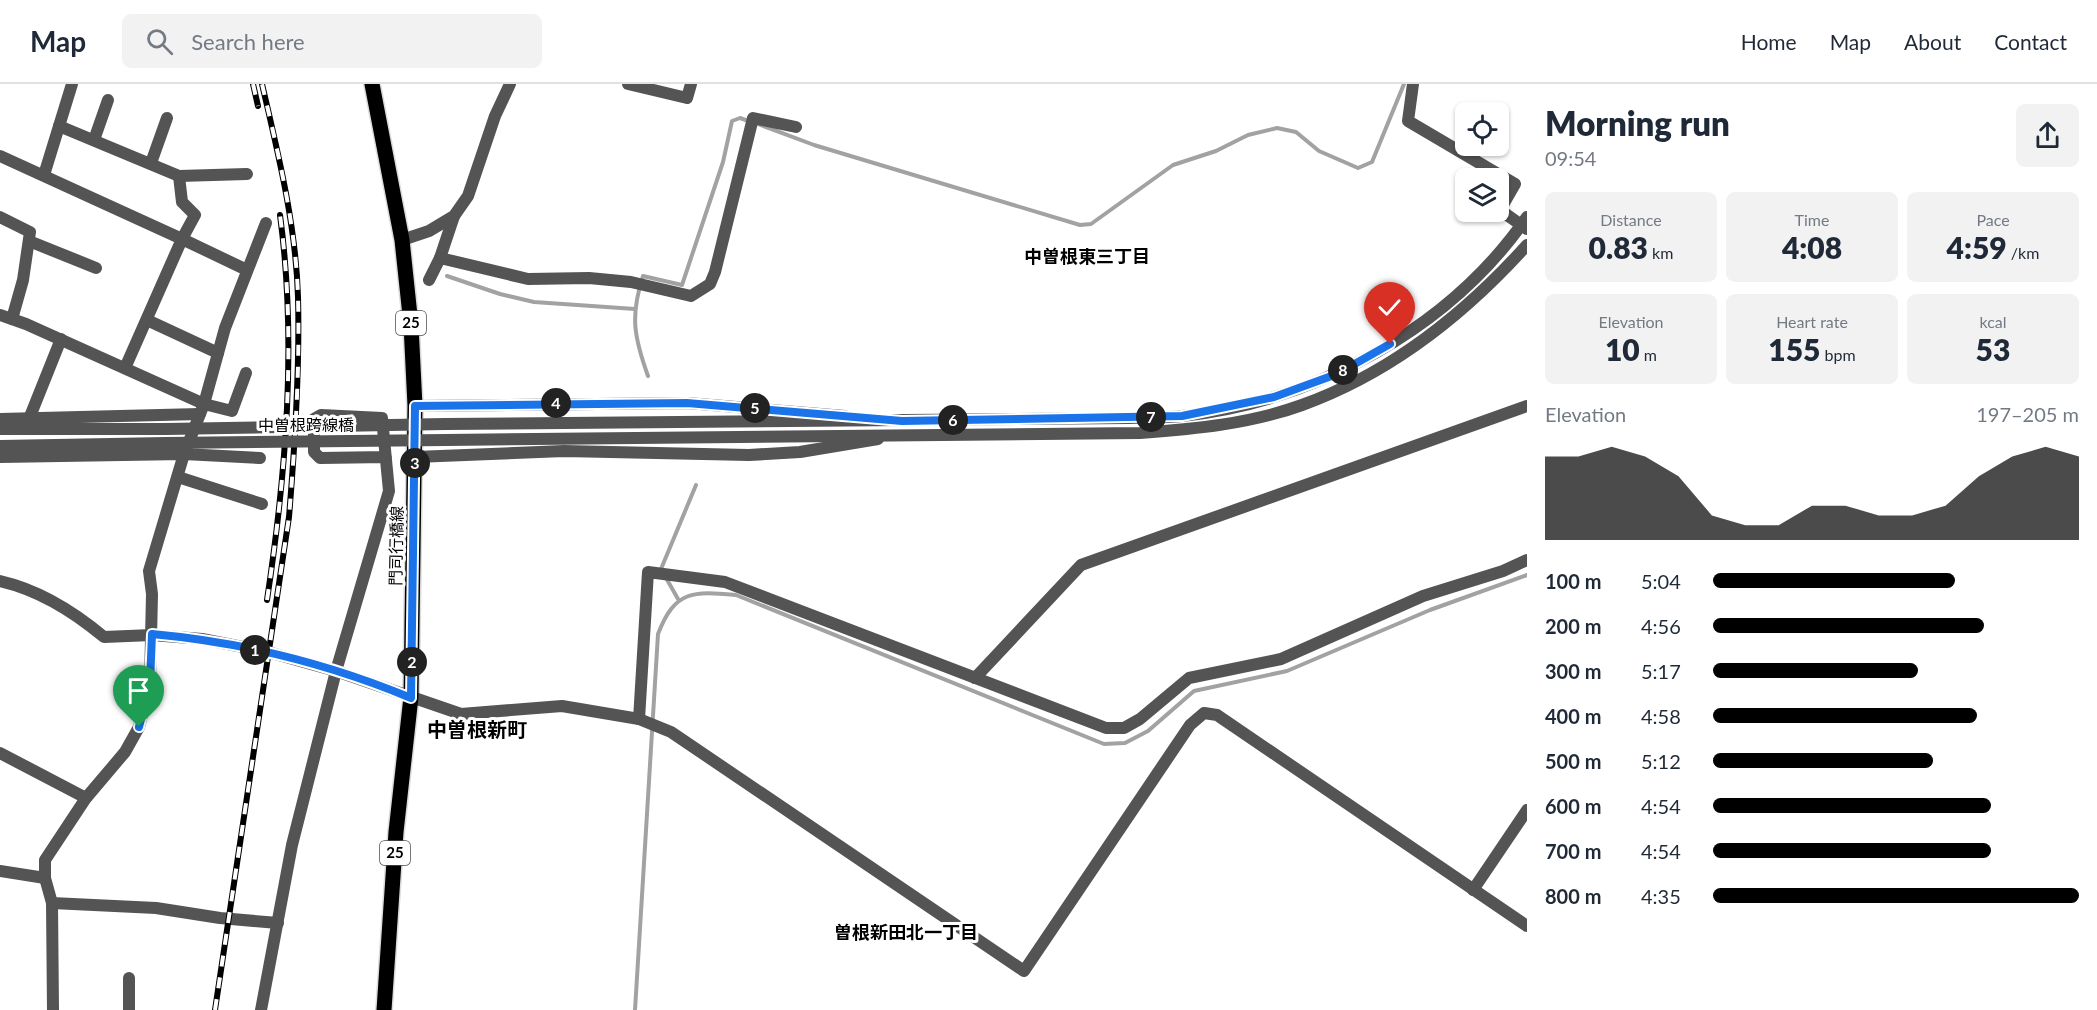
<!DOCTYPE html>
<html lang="en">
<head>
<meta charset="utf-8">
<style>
	:root { --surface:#fff; --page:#f2f2f3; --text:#1f2937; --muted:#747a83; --line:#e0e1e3; --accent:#000 }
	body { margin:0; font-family:Lato,"Noto Sans JP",sans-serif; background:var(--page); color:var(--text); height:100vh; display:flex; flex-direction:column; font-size:22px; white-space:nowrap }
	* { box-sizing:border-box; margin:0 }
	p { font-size:20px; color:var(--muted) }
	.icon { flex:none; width:33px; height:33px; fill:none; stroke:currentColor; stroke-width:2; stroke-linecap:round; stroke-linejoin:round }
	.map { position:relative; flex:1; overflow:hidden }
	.details { display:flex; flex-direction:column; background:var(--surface); width:570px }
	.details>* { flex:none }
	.tools { position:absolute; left:1455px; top:18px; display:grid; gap:12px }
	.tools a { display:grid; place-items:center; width:54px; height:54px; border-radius:9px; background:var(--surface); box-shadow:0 2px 4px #0004; font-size:30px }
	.pin { position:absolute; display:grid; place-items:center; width:51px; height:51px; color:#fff; margin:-62px -26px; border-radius:50% 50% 50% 0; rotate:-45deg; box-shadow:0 0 6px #0007 }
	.pin .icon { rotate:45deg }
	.km { position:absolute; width:30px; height:30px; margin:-15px; border-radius:50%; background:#222; color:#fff; font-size:16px; line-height:30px; text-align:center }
	.round { display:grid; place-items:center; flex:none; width:63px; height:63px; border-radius:9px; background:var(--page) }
	.summary { display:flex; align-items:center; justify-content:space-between; height:102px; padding:0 18px }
	h1 { font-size:33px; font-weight:800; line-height:45px }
	.metrics { display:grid; grid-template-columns:repeat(3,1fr); gap:9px; height:102px; padding:6px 18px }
	.metrics div { display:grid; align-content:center; border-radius:9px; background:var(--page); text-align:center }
	.metrics b { font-size:30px; font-weight:800 }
	.metrics small { font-size:16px; font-weight:400 }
	.metrics p { font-size:16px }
	.chart { height:168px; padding:12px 18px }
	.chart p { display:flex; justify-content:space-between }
	.chart svg { width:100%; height:108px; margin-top:6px; fill:var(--accent); opacity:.7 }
	ul { padding:0 18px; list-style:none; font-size:20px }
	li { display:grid; grid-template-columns:96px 72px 1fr; align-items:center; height:45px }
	li i { height:15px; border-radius:8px; background:var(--accent) }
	header { display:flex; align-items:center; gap:36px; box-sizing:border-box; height:84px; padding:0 30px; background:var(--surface); border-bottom:2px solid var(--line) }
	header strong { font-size:28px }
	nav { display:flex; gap:33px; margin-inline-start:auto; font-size:21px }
	.search { width:420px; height:54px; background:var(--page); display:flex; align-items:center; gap:15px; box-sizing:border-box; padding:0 21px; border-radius:9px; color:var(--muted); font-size:22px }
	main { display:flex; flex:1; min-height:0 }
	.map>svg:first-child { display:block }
</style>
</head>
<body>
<header>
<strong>Map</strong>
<div class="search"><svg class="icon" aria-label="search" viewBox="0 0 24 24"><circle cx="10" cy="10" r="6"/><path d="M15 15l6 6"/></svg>Search here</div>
<nav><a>Home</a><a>Map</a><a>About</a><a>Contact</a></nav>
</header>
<main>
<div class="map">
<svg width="1527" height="926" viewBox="0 0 1527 926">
	<rect width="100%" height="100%" fill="#fff"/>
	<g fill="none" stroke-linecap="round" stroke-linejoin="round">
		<g stroke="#a2a2a2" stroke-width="4">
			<path d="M758 40 814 61 1080 141 1091 140 1173 81 1216 67 1248 51 1277 44 1296 48 1319 67 1358 84 1372 78 1404 0"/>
			<path d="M447 192 500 210 534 218 635 225"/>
			<path d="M648 292C634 253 630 232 643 192L682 201 723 78 732 37 740 34 751 38"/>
			<path d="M678 515 661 485 696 401"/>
			<path d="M635 926 658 550C675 506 693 507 736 511L1104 660 1125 659 1148 647 1194 607 1287 587 1430 526 1527 491"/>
		</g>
		<g stroke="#dbdbdb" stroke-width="18">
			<path id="primary" d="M372 0 402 156 411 241 415 322 411 613 396 748 384 926"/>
		</g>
		<g stroke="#545454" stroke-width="12">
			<path d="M628 0 687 14 691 0"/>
			<path d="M1413 0 1408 37 1515 100 1500 126 1527 145"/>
			<path d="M59 42 179 92 182 118 195 131 182 155 247 186"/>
			<path d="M94 56 108 16"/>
			<path d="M0 72 182 155 125 284"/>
			<path d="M151 79 167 34"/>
			<path d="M44 91 72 0"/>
			<path d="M179 92 247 90"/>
			<path d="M0 133 30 148 23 196 12 235"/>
			<path d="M29 157 96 184"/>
			<path d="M440 174 454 132"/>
			<path d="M429 196 440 174 528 195 589 194 631 198 691 212 710 200 715 188 753 34 796 43"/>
			<path d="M0 231 26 240 204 320 184 370 149 487 152 510 150 599 139 643 125 668 86 714 45 776V794L52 819 156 824 220 834 278 839"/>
			<path d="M147 236 218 269"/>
			<path d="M246 289 232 327 204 320 225 244 266 139"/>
			<path d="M415 322 687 319 845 332"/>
			<path d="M0 335 200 330"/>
			<path d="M29 335 61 255"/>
			<path d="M0 373 184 370 260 374"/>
			<path d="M415 373 564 367 749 371 800 368 878 355"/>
			<path d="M178 393 262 420"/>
			<path d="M0 497C40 506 73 527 104 553L152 551 202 555 268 568 336 587 461 630 562 622 639 635 671 648 1024 887 1190 641 1204 629 1217 631 1527 842"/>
			<path d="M975 594 1081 481 1527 322"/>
			<path d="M639 635 648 488 725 498 1106 644H1124L1140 635 1189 594 1281 575 1423 512 1503 487 1527 476"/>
			<path d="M0 669 86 714"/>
			<path d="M0 787 45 794"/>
			<path d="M1473 806 1527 726"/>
			<path d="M52 819 53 926"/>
			<path d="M129 894V926"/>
			<path d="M261 926 292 761 336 587 389 407 382 334 321 331 314 335V368L320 374 386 373"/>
		</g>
		<g stroke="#545454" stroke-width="12">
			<path d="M402 156 429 147 454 132 468 112 495 32 510 0"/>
			<path d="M445 340 1128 334C1146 333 1164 334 1182 332 1315 318 1450 244 1527 133"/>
			<path d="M0 345H166"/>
			<path d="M446 356 1140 349C1194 345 1250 340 1302 321 1391 289 1464 231 1527 161"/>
			<path d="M0 362 166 359"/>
		</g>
		<use href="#primary" stroke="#000" stroke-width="15"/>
		<g stroke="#000" stroke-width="6">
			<g id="rail">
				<path d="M253 0 258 22"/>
				<path d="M267 516C286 390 297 258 280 131"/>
				<path d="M215 926 289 433C295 360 300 286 298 213 296 141 278 69 262 0"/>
			</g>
		</g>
		<use href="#rail" stroke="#fff" stroke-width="4" stroke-dasharray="11" stroke-linecap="butt"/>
		<g stroke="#545454" stroke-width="12">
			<path d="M166 345 445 340"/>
			<path d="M166 359 446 356"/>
		</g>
	</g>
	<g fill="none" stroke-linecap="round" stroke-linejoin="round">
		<g stroke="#fff" stroke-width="12">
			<path id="route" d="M139 643 150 599 152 550C241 558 329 580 411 614L415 322 687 319 902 337 1182 332 1274 313 1337 290 1390 260"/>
		</g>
		<use href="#route" stroke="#1a73e8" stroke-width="8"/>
	</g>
	<g text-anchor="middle" stroke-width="6" stroke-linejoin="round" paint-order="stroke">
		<g fill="#fff" stroke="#4c4c4c" stroke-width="1.5">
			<rect x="396" y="227" width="30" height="24" rx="4.5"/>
			<rect x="380" y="757" width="30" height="24" rx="4.5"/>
		</g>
		<g font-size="15" font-weight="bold" fill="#000">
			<text x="411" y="244">25</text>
			<text x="395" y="774">25</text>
		</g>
		<g font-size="16" fill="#000" stroke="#fff">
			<text x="306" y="347">中曽根跨線橋</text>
			<text transform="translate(396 462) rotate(-89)" y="6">門司行橋線</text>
		</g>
		<g font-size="18" font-weight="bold" fill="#000" stroke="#fff">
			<text x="1087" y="179">中曽根東三丁目</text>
			<text x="906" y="855">曽根新田北一丁目</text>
		</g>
		<g font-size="20" font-weight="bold" fill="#000" stroke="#fff">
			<text x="477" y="653">中曽根新町</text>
		</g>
	</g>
</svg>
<div class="tools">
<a><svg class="icon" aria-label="locate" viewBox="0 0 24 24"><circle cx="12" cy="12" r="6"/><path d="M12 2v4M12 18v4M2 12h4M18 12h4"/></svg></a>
<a><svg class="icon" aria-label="layers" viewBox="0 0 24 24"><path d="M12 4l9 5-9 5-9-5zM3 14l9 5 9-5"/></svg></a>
</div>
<div class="pin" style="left:139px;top:643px;background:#1e9e55"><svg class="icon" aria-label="arrive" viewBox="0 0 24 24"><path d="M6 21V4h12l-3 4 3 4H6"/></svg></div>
<div class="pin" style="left:1390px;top:260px;background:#d93025"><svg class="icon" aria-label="check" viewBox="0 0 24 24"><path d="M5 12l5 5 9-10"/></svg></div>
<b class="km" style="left:255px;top:566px">1</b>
<b class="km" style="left:412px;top:578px">2</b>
<b class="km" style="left:415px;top:379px">3</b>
<b class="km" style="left:556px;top:319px">4</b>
<b class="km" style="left:755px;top:324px">5</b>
<b class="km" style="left:953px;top:336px">6</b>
<b class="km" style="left:1151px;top:333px">7</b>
<b class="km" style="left:1343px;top:286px">8</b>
</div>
<section class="details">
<div class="summary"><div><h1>Morning run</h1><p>09:54</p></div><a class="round"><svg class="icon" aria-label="share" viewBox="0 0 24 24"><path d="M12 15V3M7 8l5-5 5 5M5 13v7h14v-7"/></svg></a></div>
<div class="metrics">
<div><p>Distance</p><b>0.83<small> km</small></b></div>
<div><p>Time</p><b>4:08</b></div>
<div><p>Pace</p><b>4:59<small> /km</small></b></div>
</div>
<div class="metrics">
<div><p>Elevation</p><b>10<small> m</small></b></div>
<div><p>Heart rate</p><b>155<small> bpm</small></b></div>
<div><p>kcal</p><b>53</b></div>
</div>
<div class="chart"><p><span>Elevation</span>197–205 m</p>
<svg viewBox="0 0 160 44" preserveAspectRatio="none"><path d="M0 44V10L10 10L20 6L30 10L40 18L50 34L60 38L70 38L80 30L90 30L100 34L110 34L120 30L130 18L140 10L150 6L160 10V44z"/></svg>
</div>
<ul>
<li><b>100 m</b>5:04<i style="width:66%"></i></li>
<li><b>200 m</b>4:56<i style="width:74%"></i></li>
<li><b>300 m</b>5:17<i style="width:56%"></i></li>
<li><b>400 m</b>4:58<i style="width:72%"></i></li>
<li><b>500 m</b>5:12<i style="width:60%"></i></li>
<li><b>600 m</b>4:54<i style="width:76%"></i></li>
<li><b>700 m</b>4:54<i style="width:76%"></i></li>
<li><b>800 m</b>4:35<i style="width:100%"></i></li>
</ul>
</section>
</main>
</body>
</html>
